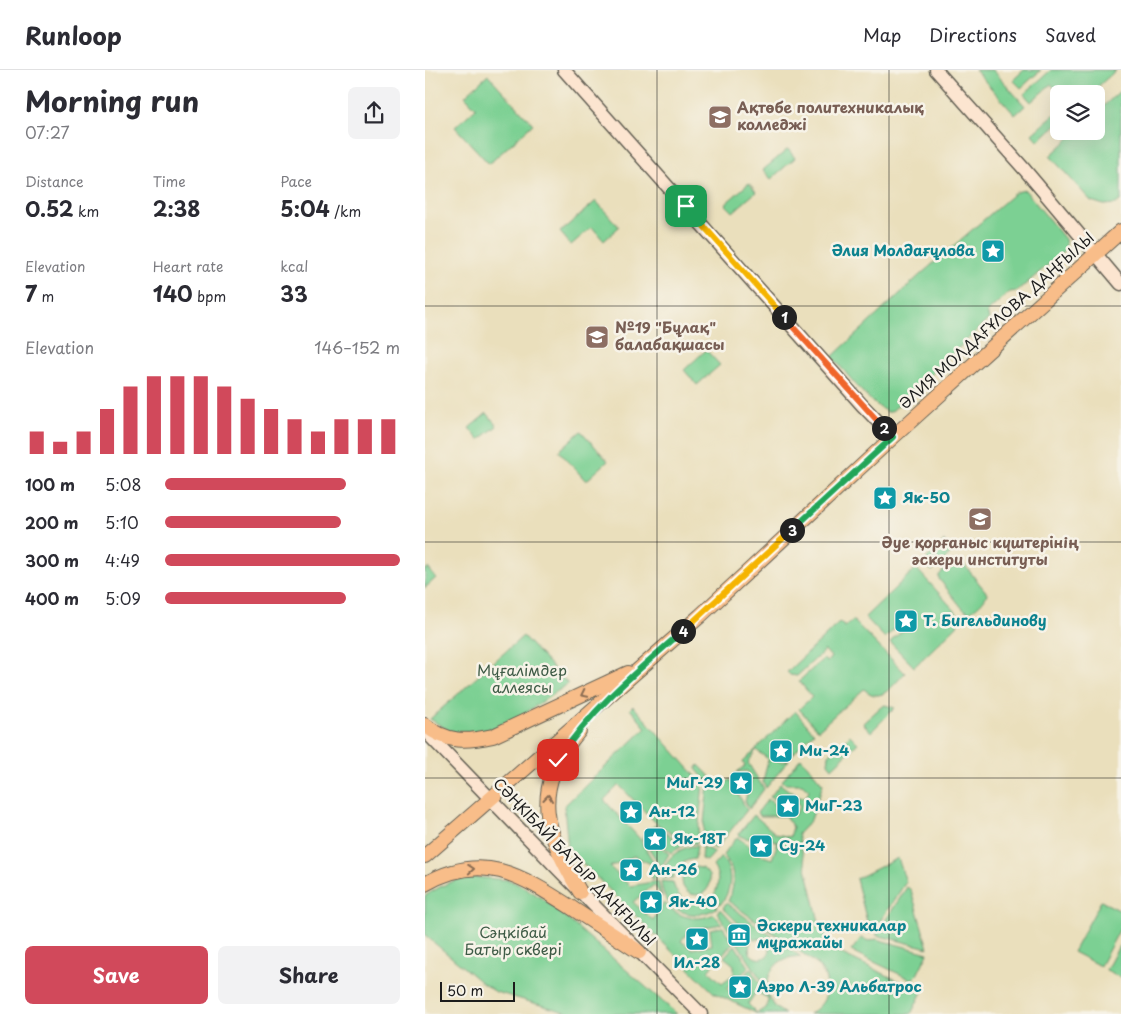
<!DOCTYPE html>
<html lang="en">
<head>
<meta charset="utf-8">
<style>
	:root { --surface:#fff; --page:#f2f2f3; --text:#2b2b33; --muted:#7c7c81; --line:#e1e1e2; --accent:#d1495b }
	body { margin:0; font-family:"Playpen Sans",sans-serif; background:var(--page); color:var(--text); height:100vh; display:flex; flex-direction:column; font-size:19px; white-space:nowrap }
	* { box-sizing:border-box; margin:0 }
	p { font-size:16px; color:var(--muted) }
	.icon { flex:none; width:28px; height:28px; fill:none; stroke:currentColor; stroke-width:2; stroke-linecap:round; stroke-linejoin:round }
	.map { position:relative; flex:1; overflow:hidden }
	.details { display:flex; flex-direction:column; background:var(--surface); width:425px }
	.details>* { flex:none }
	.controls { position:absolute; left:625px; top:15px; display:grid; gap:10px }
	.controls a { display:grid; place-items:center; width:55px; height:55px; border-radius:8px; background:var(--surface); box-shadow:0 5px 20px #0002; font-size:25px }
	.scale { position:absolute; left:15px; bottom:12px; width:75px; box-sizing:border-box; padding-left:5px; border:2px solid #1c1c1c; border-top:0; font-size:14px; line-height:18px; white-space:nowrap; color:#1c1c1c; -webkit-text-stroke:4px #f7f3e8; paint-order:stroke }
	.pin { position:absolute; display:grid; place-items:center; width:42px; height:42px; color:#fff; margin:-21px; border-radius:10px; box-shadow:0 2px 8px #0006 }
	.km { position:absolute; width:25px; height:25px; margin:-12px; border-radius:50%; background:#222; color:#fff; font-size:14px; line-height:25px; text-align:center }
	.round { display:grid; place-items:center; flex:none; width:52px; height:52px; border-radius:8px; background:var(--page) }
	.summary { display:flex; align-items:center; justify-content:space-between; height:85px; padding:0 25px }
	h1 { font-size:28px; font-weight:700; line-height:38px }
	.figures { display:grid; grid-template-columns:repeat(3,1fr); gap:8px; height:85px; padding:5px 25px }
	.figures div { display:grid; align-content:center }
	.figures b { font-size:21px; font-weight:700 }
	.figures small { font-size:14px; font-weight:400 }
	.figures p { font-size:14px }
	.chart { height:140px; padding:10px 25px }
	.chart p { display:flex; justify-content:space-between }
	.chart svg { width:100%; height:90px; margin-top:5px; stroke:var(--accent); stroke-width:6 }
	.action { display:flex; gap:10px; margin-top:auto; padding:10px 25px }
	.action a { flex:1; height:58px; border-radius:8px; background:var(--accent); color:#fff; font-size:20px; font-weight:700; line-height:58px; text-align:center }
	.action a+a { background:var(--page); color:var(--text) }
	ul { padding:0 25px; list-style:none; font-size:16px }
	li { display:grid; grid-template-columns:80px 60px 1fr; align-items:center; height:38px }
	li i { height:12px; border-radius:6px; background:var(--accent) }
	header { display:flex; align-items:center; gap:30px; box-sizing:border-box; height:70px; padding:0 25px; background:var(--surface); border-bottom:1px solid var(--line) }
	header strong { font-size:24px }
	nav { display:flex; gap:28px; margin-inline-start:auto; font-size:18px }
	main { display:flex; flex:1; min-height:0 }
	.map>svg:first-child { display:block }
</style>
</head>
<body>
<header>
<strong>Runloop</strong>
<nav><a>Map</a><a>Directions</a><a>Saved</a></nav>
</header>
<main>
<section class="details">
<div class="summary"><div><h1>Morning run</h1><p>07:27</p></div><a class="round"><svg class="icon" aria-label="share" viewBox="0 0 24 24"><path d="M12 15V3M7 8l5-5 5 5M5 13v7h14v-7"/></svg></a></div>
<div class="figures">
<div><p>Distance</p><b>0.52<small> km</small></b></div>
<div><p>Time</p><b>2:38</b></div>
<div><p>Pace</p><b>5:04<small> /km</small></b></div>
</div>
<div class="figures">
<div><p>Elevation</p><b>7<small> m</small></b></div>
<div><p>Heart rate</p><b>140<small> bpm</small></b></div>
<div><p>kcal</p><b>33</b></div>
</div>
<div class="chart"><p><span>Elevation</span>146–152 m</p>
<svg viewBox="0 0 160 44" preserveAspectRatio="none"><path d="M5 44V33M15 44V38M25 44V33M35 44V22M45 44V11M55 44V6M65 44V6M75 44V6M85 44V11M95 44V17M105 44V22M115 44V27M125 44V33M135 44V27M145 44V27M155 44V27"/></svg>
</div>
<ul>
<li><b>100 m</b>5:08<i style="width:77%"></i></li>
<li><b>200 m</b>5:10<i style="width:75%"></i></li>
<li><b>300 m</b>4:49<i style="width:100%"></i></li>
<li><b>400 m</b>5:09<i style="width:77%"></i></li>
</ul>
<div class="action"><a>Save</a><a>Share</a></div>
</section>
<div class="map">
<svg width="696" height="944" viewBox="0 0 696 944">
	<rect width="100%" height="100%" fill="#f7f3e8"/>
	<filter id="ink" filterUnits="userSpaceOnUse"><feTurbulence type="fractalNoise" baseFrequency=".02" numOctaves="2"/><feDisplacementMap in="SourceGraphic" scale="10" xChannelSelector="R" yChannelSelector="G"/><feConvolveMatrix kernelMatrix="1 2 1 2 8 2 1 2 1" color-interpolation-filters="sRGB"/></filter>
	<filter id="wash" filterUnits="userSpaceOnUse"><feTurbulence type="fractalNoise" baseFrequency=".0096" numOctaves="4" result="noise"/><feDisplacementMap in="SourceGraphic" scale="20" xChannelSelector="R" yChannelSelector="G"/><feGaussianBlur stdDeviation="1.12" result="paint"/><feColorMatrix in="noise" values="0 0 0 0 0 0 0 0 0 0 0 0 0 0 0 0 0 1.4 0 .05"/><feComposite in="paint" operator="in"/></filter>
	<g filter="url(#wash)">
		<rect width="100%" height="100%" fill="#eadfbc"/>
		<g fill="#7cd093" stroke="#4c7658">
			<path d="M550 0H568L600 36 590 45Z"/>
			<path d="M599 0H616L596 18 588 10Z"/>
			<path d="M626 0H691L665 24H635L626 14 606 32 599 24Z"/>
			<path d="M63 5 108 54 64 94 30 57 51 38 40 26Z"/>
			<path d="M696 20V130L691 134 679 135 666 131 625 86 652 61H671V43Z"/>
			<path d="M634 40V52L613 71 607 64Z"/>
			<path d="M363 79 370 88 346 109 338 100Z"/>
			<path d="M324 113 331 122 308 142 300 134Z"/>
			<path d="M600 120 640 169 641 175 639 181 593 221 585 222 562 242 564 249 466 342H462C440 330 424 305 407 287L496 204 585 127 591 122Z"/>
			<path d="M171 131 194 157 179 171 167 157 146 175 135 162Z"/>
			<path d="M281 280 295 295 272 315 259 300Z"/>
			<path d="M62 343 72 356 54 370 44 358Z"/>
			<path d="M156 361 183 391 161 411 134 381Z"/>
			<path d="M519 471 529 481 507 501 498 492Z"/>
			<path d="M529 491 537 492 562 523C561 530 551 539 544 542L538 539 514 509V505Z"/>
			<path d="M3 498 11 508 0 518V500Z"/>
			<path d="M491 498 532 543 534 547 532 556 489 597 465 572 480 558 482 559 488 553 481 546 474 552 476 553 460 568 440 547Z"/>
			<path d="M428 550 480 603C467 616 456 635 439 619L393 660 374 639 387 627 374 611 398 589 402 592 406 587 400 580 372 606 365 605 362 602 415 552 420 557Z"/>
			<path d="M98 566 143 614 93 648 67 660 42 663 26 662 5 649Z"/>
			<path d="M460 635 470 638 446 662 438 653 456 637Z"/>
			<path d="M208 636 278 714 272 773 262 774 231 753 194 715 179 730 215 769 234 801 233 808 226 809 228 795 209 786 185 797 205 816 233 811 237 827 229 815 208 832 228 850 238 834 240 833C253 848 272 852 289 844L297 854 265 860 256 871 267 879 287 875 285 859 298 857 308 873 283 900 297 913 309 904V895L299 887 310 875 324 897 302 919 315 928 324 922V913L315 909 326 899 336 915 323 934 332 943 342 937 343 928 333 923 338 918 351 938 360 944H333L289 923 143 779 139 736 221 658 205 639Z"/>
			<path d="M370 641 389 663 365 687 367 682 364 675 357 673 350 676 347 682 350 689 356 692 364 690 341 718 338 712 343 689 331 680 323 693 339 719 324 739 320 731 327 707 322 701 312 702 320 696 318 692Z"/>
			<path d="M425 665 433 673 407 698 403 693 404 685Z"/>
			<path d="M376 688 398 714 386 750 373 764 395 856 411 881 497 922 486 944H384C406 932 407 910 391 893L303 831C311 815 310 798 298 785L312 767 338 786 347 789 353 772C340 765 326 773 313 765L329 745 351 764 365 767 368 757 360 746H335L332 743 343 729 362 745 370 744 375 737 371 727 349 729 345 727 355 714 373 727H381L384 720 377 714H361L357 711Z"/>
			<path d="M274 695 296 718 305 709 322 740 291 779 277 773 283 713 271 699Z"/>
			<path d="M230 755 259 775 246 783 236 774 239 771 228 760 225 762 224 760Z"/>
			<path d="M222 762 224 763 221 766 232 777 235 776 244 784 236 797 217 768Z"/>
			<path d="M267 776H272L270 789C258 790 251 797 248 808H236C239 790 250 780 267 776Z"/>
			<path d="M277 777 290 782 282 791 276 789Z"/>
			<path d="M296 787C309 800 307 821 295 835L288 826C294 817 295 806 288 796Z"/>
			<path d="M473 788 481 812 448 862 445 863 431 809Z"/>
			<circle cx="271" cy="811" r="14"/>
			<path d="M48 807 84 810 101 818 121 831 146 852 252 944H147L71 922 58 914 0 865V826C15 816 29 809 48 807Z"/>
			<path d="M236 811 248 812C252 831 269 839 285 829L293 837C270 853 237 842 236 811Z"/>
			<path d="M482 817 486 820 503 878 451 865Z"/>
			<path d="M676 831 696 841V857L675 896 648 882Z"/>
			<path d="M301 833 376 887C356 885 342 899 342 919L292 842 296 839 326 872C317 890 345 895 345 878 344 873 341 871 337 869H329L298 838Z"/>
			<path d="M436 868 444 871 451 869 503 883 492 905 489 908 485 909 426 881Z"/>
			<path d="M694 876 696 877V908L681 900Z"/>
		</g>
	</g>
	<g filter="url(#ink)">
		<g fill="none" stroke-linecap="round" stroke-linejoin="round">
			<g stroke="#646054" stroke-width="15">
				<g id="secondary">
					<path d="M139 0 437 335 468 367"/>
					<path d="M511 0 600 100 696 214"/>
					<path d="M0 661 133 799 276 944"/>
				</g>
			</g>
			<g stroke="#646054" stroke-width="16">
				<g id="primary">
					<path d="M0 655C22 673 41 672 68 666L203 603"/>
					<path d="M154 661C104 721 120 761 155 822"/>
					<path d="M0 786 275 546 468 367 696 161"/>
					<path d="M0 814C58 780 97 806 147 838 169 853 192 867 214 882"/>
				</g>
			</g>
			<use href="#secondary" stroke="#fce5d0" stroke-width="12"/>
			<use href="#primary" stroke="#f8bd89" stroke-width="14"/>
		</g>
		<defs><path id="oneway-chevron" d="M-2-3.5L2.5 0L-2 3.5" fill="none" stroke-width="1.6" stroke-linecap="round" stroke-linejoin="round" transform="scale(1.25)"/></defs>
		<g stroke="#8a6c52">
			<use href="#oneway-chevron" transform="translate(159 624) rotate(154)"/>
			<use href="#oneway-chevron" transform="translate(123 728) rotate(-84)"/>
			<use href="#oneway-chevron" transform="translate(46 799) rotate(-4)"/>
		</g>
	</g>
	<g fill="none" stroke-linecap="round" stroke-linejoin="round" filter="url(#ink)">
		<g stroke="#fff" stroke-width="10">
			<path id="split-1" d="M261 136 359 247"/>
		</g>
		<g stroke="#fff" stroke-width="10">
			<path id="split-2" d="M359 247 459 358"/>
		</g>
		<g stroke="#fff" stroke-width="10">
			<path id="split-3" d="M367 460 468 367 459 358"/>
		</g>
		<g stroke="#fff" stroke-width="10">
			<path id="split-4" d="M258 561 367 460"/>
		</g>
		<g stroke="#fff" stroke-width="10">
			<path id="split-5" d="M133 690C166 639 213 600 258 561"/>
		</g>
		<use href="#split-1" stroke="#f5b400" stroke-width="6"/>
		<use href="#split-2" stroke="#f0652b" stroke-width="6"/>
		<use href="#split-3" stroke="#22a559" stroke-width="6"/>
		<use href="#split-4" stroke="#f5b400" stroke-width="6"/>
		<use href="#split-5" stroke="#22a559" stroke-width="6"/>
	</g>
	<path fill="none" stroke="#1c1c1c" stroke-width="1" stroke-opacity="0.55" d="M232 0V944M464 0V944M0 236H696M0 472H696M0 708H696"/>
	<defs>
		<g id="university-square" transform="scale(1.25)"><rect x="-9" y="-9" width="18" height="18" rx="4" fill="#8d6e63" stroke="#f7f3e8"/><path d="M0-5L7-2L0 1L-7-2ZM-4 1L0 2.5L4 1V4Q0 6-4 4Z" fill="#fff"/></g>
		<g id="sight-square" transform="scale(1.25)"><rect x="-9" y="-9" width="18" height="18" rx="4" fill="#0f9aa8" stroke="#f7f3e8"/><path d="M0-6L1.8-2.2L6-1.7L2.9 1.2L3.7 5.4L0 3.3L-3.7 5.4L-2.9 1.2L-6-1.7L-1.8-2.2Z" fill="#fff"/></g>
		<g id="school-square" transform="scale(1.25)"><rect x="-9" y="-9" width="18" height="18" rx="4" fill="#8d6e63" stroke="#f7f3e8"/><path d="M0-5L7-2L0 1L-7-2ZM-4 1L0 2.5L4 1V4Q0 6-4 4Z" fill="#fff"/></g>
		<g id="museum-square" transform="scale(1.25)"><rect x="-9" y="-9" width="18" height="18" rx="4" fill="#0f9aa8" stroke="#f7f3e8"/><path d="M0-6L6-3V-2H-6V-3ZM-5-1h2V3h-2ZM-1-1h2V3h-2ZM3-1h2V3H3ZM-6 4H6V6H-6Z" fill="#fff"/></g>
	</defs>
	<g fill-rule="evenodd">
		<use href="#university-square" x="295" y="47"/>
		<use href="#sight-square" x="568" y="181"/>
		<use href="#school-square" x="172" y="267"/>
		<use href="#sight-square" x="460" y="428"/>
		<use href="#university-square" x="555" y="449"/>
		<use href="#sight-square" x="481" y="551"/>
		<use href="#sight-square" x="356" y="681"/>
		<use href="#sight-square" x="316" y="713"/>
		<use href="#sight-square" x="363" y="736"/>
		<use href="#sight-square" x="206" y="742"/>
		<use href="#sight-square" x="230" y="769"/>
		<use href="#sight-square" x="336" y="776"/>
		<use href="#sight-square" x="206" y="800"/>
		<use href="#sight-square" x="226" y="832"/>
		<use href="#museum-square" x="314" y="865"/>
		<use href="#sight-square" x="272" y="869"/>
		<use href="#sight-square" x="315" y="917"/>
	</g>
	<g text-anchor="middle" stroke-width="5" stroke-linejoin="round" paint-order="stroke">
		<g font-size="15" font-weight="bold" fill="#785e54" stroke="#f7f3e8" text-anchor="start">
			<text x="312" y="43">Ақтөбе политехникалық<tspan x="312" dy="17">колледжі</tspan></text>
			<text x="190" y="263">№19 "Бұлақ"<tspan x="190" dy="17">балабақшасы</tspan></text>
			<text x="555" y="478" text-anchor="middle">Әуе қорғаныс күштерінің<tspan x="555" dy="17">әскери институты</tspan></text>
		</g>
		<g font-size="15" font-weight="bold" fill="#0d838f" stroke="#f7f3e8" text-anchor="start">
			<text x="550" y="186" text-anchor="end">Әлия Молдағұлова</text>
			<text x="478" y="433">Як-50</text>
			<text x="498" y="556">Т. Бигельдинову</text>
			<text x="374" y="686">Ми-24</text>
			<text x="298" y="718" text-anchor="end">МиГ-29</text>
			<text x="380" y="741">МиГ-23</text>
			<text x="224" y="747">Ан-12</text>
			<text x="248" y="774">Як-18Т</text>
			<text x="354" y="781">Су-24</text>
			<text x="224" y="805">Ан-26</text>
			<text x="244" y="837">Як-40</text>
			<text x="332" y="861">Әскери техникалар<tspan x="332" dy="17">мұражайы</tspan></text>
			<text x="272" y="898" text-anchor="middle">Ил-28</text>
			<text x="332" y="922">Аэро Л-39 Альбатрос</text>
		</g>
		<g font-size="15" fill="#1c1c1c" stroke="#f7f3e8">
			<text transform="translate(572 251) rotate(-42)" y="5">ӘЛИЯ МОЛДАҒҰЛОВА ДАҢҒЫЛЫ</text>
			<text transform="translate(149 792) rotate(46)" y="5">СӘҢКІБАЙ БАТЫР ДАҢҒЫЛЫ</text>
		</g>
		<g font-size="15" fill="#3e5b46" stroke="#f7f3e8">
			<text x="97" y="606">Мұғалімдер<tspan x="97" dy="17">аллеясы</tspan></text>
			<text x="88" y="868">Сәңкібай<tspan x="88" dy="17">Батыр сквері</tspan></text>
		</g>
	</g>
</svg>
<div class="controls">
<a><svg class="icon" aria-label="layers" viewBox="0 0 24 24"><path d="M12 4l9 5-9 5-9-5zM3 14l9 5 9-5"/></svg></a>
</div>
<div class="scale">50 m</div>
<div class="pin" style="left:261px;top:136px;background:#1e9e55"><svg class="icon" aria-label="arrive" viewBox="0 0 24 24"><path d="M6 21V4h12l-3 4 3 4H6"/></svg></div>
<div class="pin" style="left:133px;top:690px;background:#d93025"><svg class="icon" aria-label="check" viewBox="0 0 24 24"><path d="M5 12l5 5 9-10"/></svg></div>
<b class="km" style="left:359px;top:247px">1</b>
<b class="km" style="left:459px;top:358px">2</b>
<b class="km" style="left:367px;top:460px">3</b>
<b class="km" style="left:258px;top:561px">4</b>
</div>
</main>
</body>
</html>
